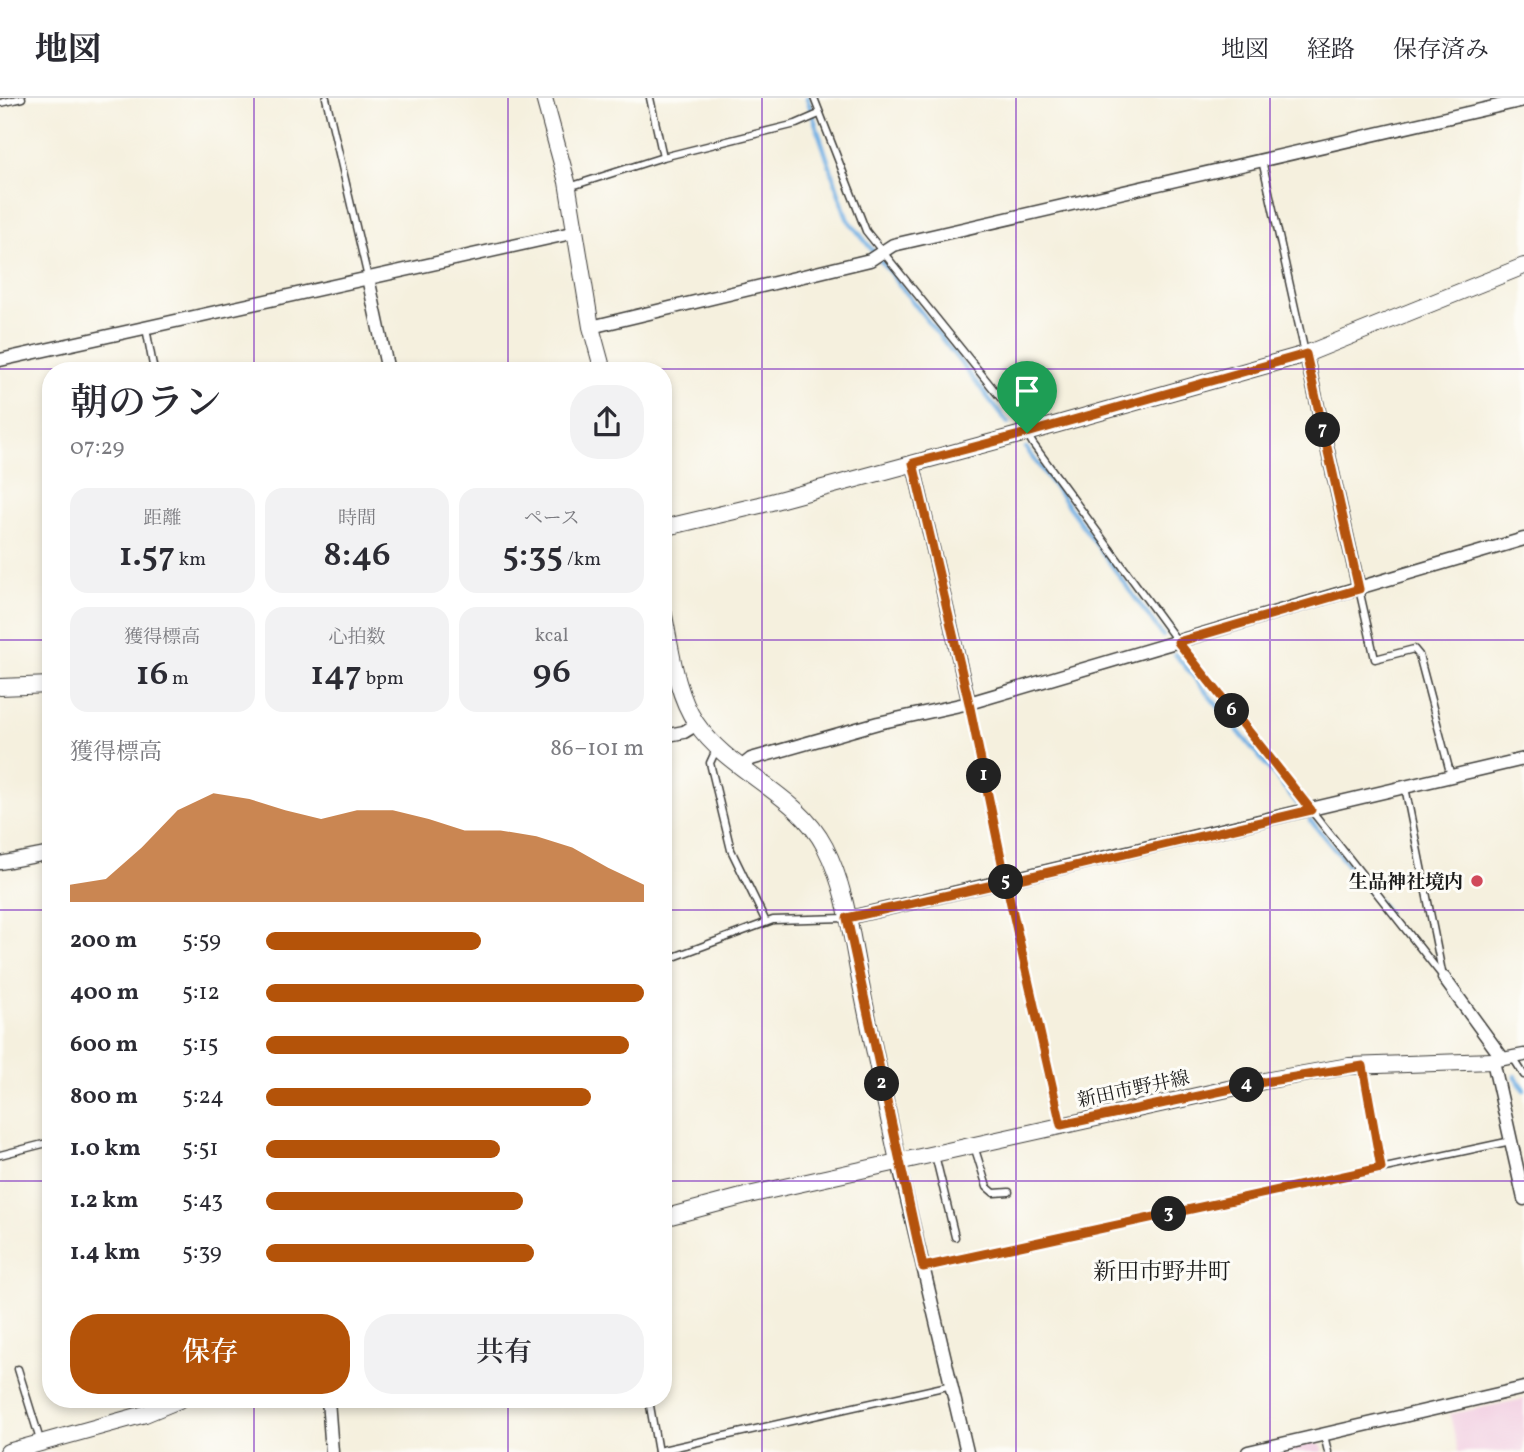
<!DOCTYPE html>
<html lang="ja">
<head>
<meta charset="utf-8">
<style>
	:root { --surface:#fff; --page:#f2f2f3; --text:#2b2b33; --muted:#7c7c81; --line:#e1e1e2; --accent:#b45309 }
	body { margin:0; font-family:Vollkorn,"Noto Serif JP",serif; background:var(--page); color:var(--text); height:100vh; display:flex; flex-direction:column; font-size:26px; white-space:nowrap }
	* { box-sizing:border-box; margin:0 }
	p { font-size:23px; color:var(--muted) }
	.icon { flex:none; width:38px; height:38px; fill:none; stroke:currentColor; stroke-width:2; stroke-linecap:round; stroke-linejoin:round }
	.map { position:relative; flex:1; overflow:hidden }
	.drawer { position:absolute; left:42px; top:264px; width:630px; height:1046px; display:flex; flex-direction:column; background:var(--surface); border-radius:28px; box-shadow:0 4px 10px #0003 }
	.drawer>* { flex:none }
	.pin { position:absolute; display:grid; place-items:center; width:60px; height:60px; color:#fff; margin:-72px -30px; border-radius:50% 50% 50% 0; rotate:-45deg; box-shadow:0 0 7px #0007 }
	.pin .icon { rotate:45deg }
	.km { position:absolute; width:35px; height:35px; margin:-18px; border-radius:50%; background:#222; color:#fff; font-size:19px; line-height:35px; text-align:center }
	.round { display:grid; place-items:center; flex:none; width:74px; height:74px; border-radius:28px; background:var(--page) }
	.summary { display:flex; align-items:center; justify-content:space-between; height:119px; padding:0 28px }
	h1 { font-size:38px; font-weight:600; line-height:52px }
	.figures { display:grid; grid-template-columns:repeat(3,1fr); gap:10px; height:119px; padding:7px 28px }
	.figures div { display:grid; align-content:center; border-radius:18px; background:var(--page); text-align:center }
	.figures b { font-size:35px; font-weight:600 }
	.figures small { font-size:19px; font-weight:400 }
	.figures p { font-size:19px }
	.chart { height:196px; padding:14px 28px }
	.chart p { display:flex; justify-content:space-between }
	.chart svg { width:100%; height:126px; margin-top:7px; fill:var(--accent); opacity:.7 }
	.action { display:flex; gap:14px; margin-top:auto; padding:14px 28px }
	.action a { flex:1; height:80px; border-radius:28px; background:var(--accent); color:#fff; font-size:28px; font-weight:600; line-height:80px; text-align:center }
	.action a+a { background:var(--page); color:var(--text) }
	ul { padding:0 28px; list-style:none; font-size:23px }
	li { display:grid; grid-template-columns:112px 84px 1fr; align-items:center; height:52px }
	li i { height:18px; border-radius:9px; background:var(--accent) }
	header { display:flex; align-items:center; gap:42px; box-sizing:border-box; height:98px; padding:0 35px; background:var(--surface); border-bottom:2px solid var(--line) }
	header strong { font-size:33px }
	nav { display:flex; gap:38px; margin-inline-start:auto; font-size:24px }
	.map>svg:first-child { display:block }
</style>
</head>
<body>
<header>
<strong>地図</strong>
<nav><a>地図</a><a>経路</a><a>保存済み</a></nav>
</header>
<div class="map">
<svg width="1524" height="1354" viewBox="0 0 1524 1354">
	<rect width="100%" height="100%" fill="#fdfcf7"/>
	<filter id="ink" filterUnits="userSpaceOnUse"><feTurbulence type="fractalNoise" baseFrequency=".0143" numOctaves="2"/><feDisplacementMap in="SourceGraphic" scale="14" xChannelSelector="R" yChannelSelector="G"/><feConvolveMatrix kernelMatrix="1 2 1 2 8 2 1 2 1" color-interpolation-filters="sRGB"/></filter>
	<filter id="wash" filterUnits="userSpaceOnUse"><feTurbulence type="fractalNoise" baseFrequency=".00686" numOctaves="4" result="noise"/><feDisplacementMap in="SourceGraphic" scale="28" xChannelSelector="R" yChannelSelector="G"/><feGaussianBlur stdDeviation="1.57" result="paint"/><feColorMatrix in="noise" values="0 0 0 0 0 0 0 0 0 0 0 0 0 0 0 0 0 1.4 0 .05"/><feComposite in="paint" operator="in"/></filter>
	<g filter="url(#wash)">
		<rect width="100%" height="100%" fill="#f5f0de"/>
		<g fill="#f2cfe2">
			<path d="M1524 1301V1354H1458L1450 1316Z"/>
			<path d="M1314 1344 1322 1348 1323 1354H1270Z"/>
		</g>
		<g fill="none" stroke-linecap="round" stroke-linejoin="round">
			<g stroke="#70afe3" stroke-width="4.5">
				<path d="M807 0 847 120 1008 325"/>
				<path d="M1026 350 1163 538"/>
				<path d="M1175 556 1298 706"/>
				<path d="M1310 722 1387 814"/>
				<path d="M1515 978 1524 992"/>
			</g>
		</g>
	</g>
	<g filter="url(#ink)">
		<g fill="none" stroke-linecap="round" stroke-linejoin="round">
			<g stroke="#3d3c39" stroke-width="9">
				<g id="lane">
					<path d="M326 0 368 180"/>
					<path d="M650 0 663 59"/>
					<path d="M814 0 866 133 1020 324 1033 346 1178 544 1444 880"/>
					<path d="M0 5 22 0"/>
					<path d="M1262 62 1305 255"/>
					<path d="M569 89 663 59 796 26 819 16"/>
					<path d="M146 230 154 273"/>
					<path d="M1359 491 1375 561 1414 551 1419 557 1451 678"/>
					<path d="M969 605 1005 784 1061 1027"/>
					<path d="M716 652 710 665 731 752 766 824"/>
					<path d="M1405 689 1443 879"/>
					<path d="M663 863 773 822 845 820"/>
					<path d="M1512 958 1524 977"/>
					<path d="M1363 969 1381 1070"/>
					<path d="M974 1048 987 1089 994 1095 1009 1094"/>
					<path d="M0 1057 51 1044"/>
					<path d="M935 1057 955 1139"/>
					<path d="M923 1169 1511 1043"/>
					<path d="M18 1271 40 1342"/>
					<path d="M649 1302 658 1354"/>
					<path d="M1324 1337 1328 1354"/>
					<path d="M658 1353 952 1287"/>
				</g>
			</g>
			<g stroke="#3d3c39" stroke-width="15">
				<g id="street">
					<path d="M368 180 388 273"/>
					<path d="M591 229 870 162 893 147 1524 2"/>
					<path d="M1306 256 1359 491"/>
					<path d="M0 262 576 134"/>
					<path d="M913 365 969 605"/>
					<path d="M663 638 684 634 697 626"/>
					<path d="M741 669 751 661 878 625 969 605 1524 441"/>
					<path d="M0 765 51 755"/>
					<path d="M847 820 1524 661"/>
					<path d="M1444 880 1503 961"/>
					<path d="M1524 957 1493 963 1524 1101"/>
					<path d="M898 1063 967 1354"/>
					<path d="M328 1302 332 1354"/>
					<path d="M1248 1354 1524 1290"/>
				</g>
			</g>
			<g stroke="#3d3c39" stroke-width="18">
				<g id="secondary">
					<path d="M544 0 567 84 591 229 603 273"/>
					<path d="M663 430 760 407 1026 335 1306 256 1524 168"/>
					<path d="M663 513C671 550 675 594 696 625 730 675 797 694 825 749 846 790 851 837 860 882 872 942 885 1003 898 1063"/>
					<path d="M0 589 51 587"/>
					<path d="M663 1120 753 1096 1264 983 1349 968 1493 963"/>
					<path d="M8 1354 145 1316 179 1302"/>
				</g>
			</g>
			<use href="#lane" stroke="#fff" stroke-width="6"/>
			<use href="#street" stroke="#fff" stroke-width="12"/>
			<use href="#secondary" stroke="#fff" stroke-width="16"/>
		</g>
	</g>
	<g fill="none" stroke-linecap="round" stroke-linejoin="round" filter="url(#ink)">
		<g stroke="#fff" stroke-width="14">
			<path id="route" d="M1027 335 913 365 969 605 1006 784 847 820 923 1169 1381 1070 1363 968 1264 984 1061 1027 1006 784 1311 712 1178 544 1359 491 1306 256 1027 335"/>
		</g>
		<use href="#route" stroke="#b45309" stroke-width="9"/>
	</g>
	<path fill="none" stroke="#7b2cbf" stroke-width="2" stroke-opacity="0.55" d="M254 0V273M508 0V273M762 0V1354M1016 0V1354M1270 0V1354M0 271H1524M0 542H51M663 542H1524M0 812H51M663 812H1524M0 1083H51M663 1083H1524M254 1302V1354M508 1302V1354"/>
	<circle fill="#d1495b" stroke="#fdfcf7" stroke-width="2.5" cx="1477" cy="783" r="7"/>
	<g text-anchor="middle" stroke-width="6" stroke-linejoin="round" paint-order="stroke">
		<g font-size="19" font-weight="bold" fill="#1c1c1c" stroke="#fdfcf7" text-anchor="end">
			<text x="1463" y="790">生品神社境内</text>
		</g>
		<g font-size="19" fill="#1c1c1c" stroke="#fdfcf7">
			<text transform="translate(1133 990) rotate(-12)" y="7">新田市野井線</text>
		</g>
		<g font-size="23" fill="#1c1c1c" stroke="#fdfcf7">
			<text x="1162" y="1181">新田市野井町</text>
		</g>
	</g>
</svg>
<div class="pin" style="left:1027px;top:335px;background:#1e9e55"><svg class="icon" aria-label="arrive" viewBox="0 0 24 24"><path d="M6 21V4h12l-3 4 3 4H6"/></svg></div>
<b class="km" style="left:984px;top:678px">1</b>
<b class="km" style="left:882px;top:986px">2</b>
<b class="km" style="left:1169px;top:1116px">3</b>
<b class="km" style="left:1247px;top:987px">4</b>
<b class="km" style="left:1006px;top:784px">5</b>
<b class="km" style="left:1232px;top:613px">6</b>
<b class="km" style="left:1323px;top:332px">7</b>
<section class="drawer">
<div class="summary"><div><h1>朝のラン</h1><p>07:29</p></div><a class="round"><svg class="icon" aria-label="share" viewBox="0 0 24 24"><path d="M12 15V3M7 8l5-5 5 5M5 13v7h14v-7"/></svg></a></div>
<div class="figures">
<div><p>距離</p><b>1.57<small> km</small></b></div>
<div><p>時間</p><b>8:46</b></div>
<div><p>ペース</p><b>5:35<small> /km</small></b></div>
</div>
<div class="figures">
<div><p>獲得標高</p><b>16<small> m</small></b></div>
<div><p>心拍数</p><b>147<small> bpm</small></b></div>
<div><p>kcal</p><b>96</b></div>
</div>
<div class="chart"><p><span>獲得標高</span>86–101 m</p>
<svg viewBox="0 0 160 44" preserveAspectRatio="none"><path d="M0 44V38L10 36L20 25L30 12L40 6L50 8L60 12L70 15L80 12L90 12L100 15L110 19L120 19L130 21L140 25L150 32L160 38V44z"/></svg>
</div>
<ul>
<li><b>200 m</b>5:59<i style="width:57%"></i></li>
<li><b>400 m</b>5:12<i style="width:100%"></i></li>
<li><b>600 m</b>5:15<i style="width:96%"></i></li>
<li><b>800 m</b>5:24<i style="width:86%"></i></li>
<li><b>1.0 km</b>5:51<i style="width:62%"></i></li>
<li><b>1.2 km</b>5:43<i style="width:68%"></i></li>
<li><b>1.4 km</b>5:39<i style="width:71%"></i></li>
</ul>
<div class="action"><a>保存</a><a>共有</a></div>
</section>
</div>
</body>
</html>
